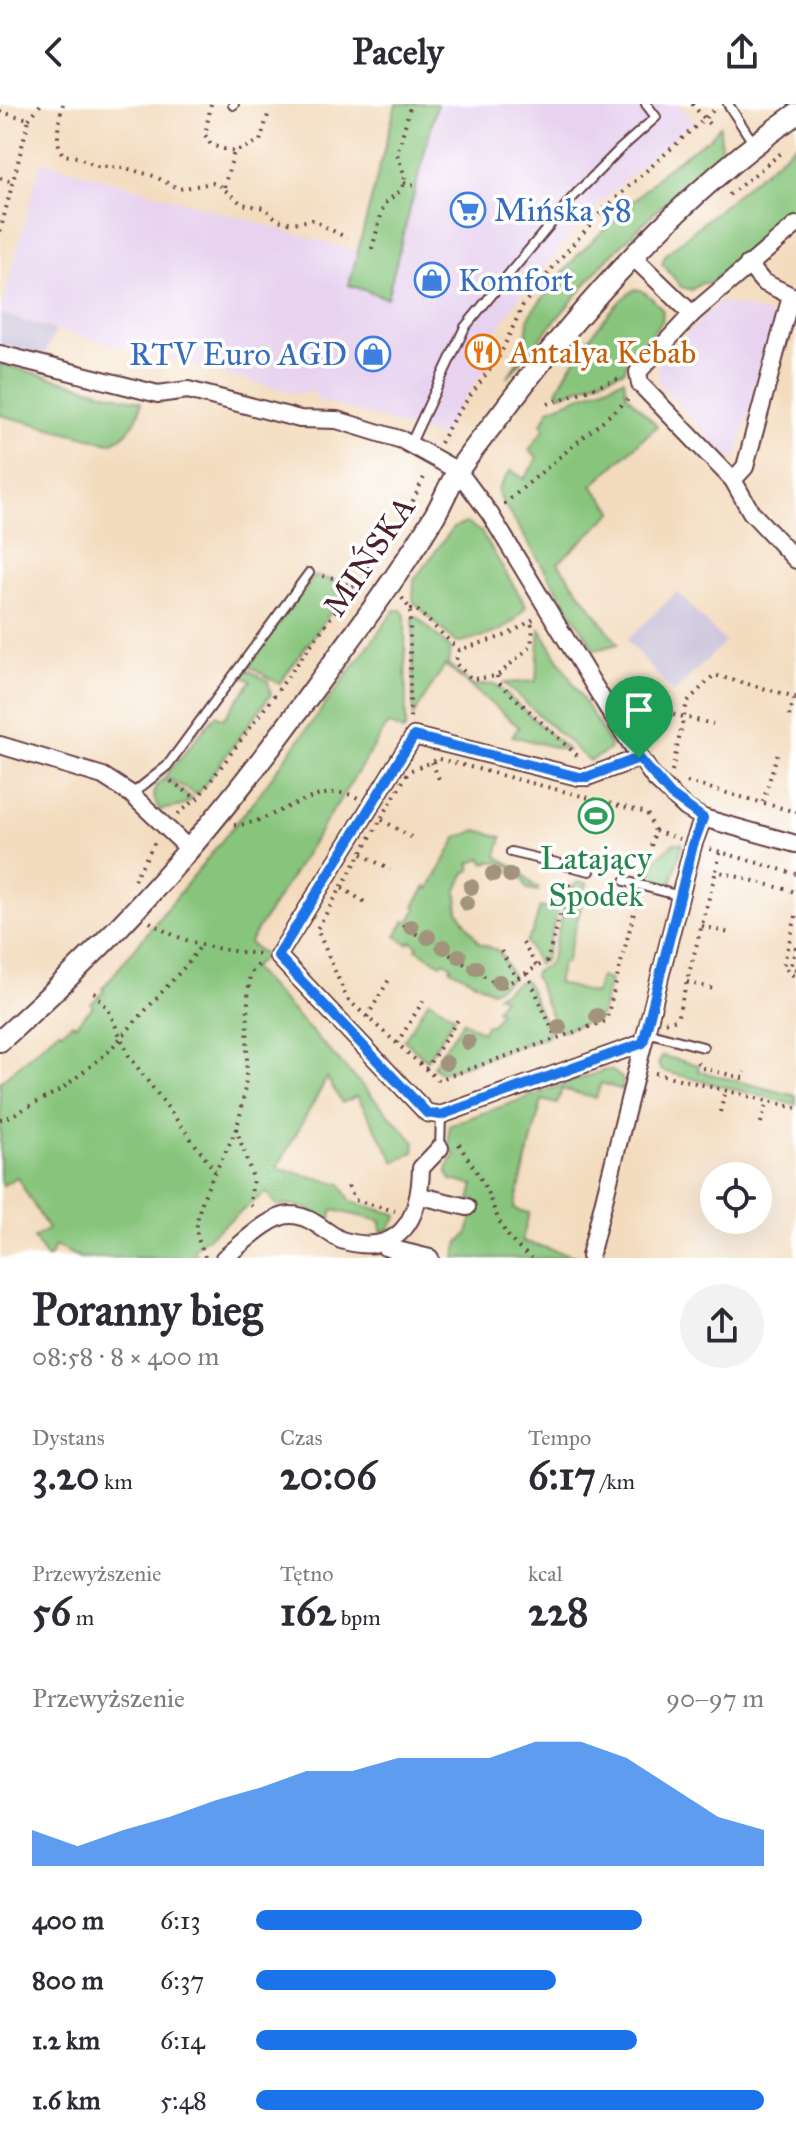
<!DOCTYPE html>
<html lang="pl">
<head>
<meta charset="utf-8">
<style>
	:root { --surface:#fff; --page:#f2f2f3; --text:#2b2b33; --muted:#7c7c81; --accent:#1a73e8 }
	body { margin:0; font-family:"IM FELL Great Primer",serif; background:var(--page); color:var(--text); height:100vh; display:flex; flex-direction:column; font-size:30px; white-space:nowrap }
	* { box-sizing:border-box; margin:0 }
	p { font-size:26px; color:var(--muted) }
	.icon { flex:none; width:44px; height:44px; fill:none; stroke:currentColor; stroke-width:2; stroke-linecap:round; stroke-linejoin:round }
	.map { position:relative; height:1154px; overflow:hidden }
	.side { display:flex; flex-direction:column; background:var(--surface); flex:1 }
	.side>* { flex:none }
	.buttons { position:absolute; left:700px; top:1058px; display:grid; gap:16px }
	.buttons a { display:grid; place-items:center; width:72px; height:72px; border-radius:50%; background:var(--surface); box-shadow:0 8px 32px #0002; font-size:40px }
	.pin { position:absolute; display:grid; place-items:center; width:68px; height:68px; color:#fff; margin:-82px -34px; border-radius:50% 50% 50% 0; rotate:-45deg; box-shadow:0 0 8px #0007 }
	.pin .icon { rotate:45deg }
	.round { display:grid; place-items:center; flex:none; width:84px; height:84px; border-radius:42px; background:var(--page) }
	.overview { display:flex; align-items:center; justify-content:space-between; height:136px; padding:0 32px }
	h1 { font-size:44px; font-weight:800; line-height:60px }
	.metrics { display:grid; grid-template-columns:repeat(3,1fr); gap:12px; height:136px; padding:8px 32px }
	.metrics div { display:grid; align-content:center }
	.metrics b { font-size:40px; font-weight:800 }
	.metrics small { font-size:22px; font-weight:400 }
	.metrics p { font-size:22px }
	.chart { height:224px; padding:16px 32px }
	.chart p { display:flex; justify-content:space-between }
	.chart svg { width:100%; height:144px; margin-top:8px; fill:var(--accent); opacity:.7 }
	ul { padding:0 32px; list-style:none; font-size:26px }
	li { display:grid; grid-template-columns:128px 96px 1fr; align-items:center; height:60px }
	li i { height:20px; border-radius:10px; background:var(--accent) }
	header { display:flex; justify-content:space-between; align-items:center; height:104px; padding:0 32px; background:var(--surface); font-size:36px; font-weight:800 }
	.map>svg:first-child { display:block }
</style>
</head>
<body>
<header><svg class="icon" aria-label="back" viewBox="0 0 24 24"><path d="M15 5l-7 7 7 7"/></svg>Pacely<svg class="icon" aria-label="share" viewBox="0 0 24 24"><path d="M12 15V3M7 8l5-5 5 5M5 13v7h14v-7"/></svg></header>
<div class="map">
<svg width="796" height="1154" viewBox="0 0 796 1154">
	<rect width="100%" height="100%" fill="#fff"/>
	<filter id="ink" filterUnits="userSpaceOnUse"><feTurbulence type="fractalNoise" baseFrequency=".0125" numOctaves="2"/><feDisplacementMap in="SourceGraphic" scale="16" xChannelSelector="R" yChannelSelector="G"/><feConvolveMatrix kernelMatrix="1 2 1 2 8 2 1 2 1" color-interpolation-filters="sRGB"/></filter>
	<filter id="wash" filterUnits="userSpaceOnUse"><feTurbulence type="fractalNoise" baseFrequency=".006" numOctaves="4" result="noise"/><feDisplacementMap in="SourceGraphic" scale="32" xChannelSelector="R" yChannelSelector="G"/><feGaussianBlur stdDeviation="1.8" result="paint"/><feColorMatrix in="noise" values="0 0 0 0 0 0 0 0 0 0 0 0 0 0 0 0 0 1.4 0 .05"/><feComposite in="paint" operator="in"/></filter>
	<g filter="url(#wash)">
		<rect width="100%" height="100%" fill="#f3dbbd"/>
		<g fill="#e7d2ef">
			<path d="M396 0H679L694 17 640 62 584 116 528 182 493 232 503 236 497 249 451 313 440 333 315 295 316 288 294 289 0 210 41 57 357 147Z"/>
			<path d="M719 197 775 212 737 352 729 354 658 278V260Z"/>
		</g>
		<g fill="#c8bfd8">
			<path d="M0 210 56 226 44 252 0 240Z"/>
			<path d="M677 488 725 538 673 589 627 536Z"/>
		</g>
		<g fill="#87c57c" stroke="#687254" stroke-width="2">
			<path d="M396 0H437L387 194 349 181Z"/>
			<path d="M720 22 721 45 716 55 657 106 606 156 507 274 525 246 528 216 533 206 576 153 667 64 712 32Z"/>
			<path d="M796 40V105L710 180 702 179 691 186 681 183 662 159 666 150Z"/>
			<path d="M635 185C646 186 656 198 663 207L662 217 626 260 625 266 561 291 557 287C569 261 611 199 635 185Z"/>
			<path d="M0 260 141 298C140 315 126 335 109 339L0 311Z"/>
			<path d="M624 275 626 290 657 322 592 382 614 407 558 459 618 540 595 546 499 392 498 385 511 366 524 375 538 354 529 346 545 324 542 320 549 305Z"/>
			<path d="M466 419 481 428 526 502C509 530 486 532 456 539L413 497 414 476 453 424Z"/>
			<path d="M314 472 340 478 348 484 279 580 248 561Z"/>
			<path d="M395 506H401L405 511 406 623 403 627 388 620 249 839 266 852 252 864 415 1038 414 1048 395 1058 357 992 342 999 327 974 277 1064 341 1080 351 1098 396 1110 397 1113 388 1126 381 1127V1117L333 1106 329 1121C312 1106 300 1097 277 1102L266 1088 193 1145 199 1154 189 1151 187 1154H80L55 1142 49 1154H46L34 1134 48 1125 17 1073 3 1081 0 1075V978L59 926 62 928 72 919 75 921 93 903 91 900 104 887 102 885 254 697Z"/>
			<path d="M416 512 451 545 448 560 473 582 495 580 569 647 512 632 519 623 445 561 413 612V514Z"/>
			<path d="M540 525 610 640 609 646 590 657 587 655 504 579 536 577Z"/>
			<path d="M246 565 268 577 271 590 197 691 165 672 216 611 224 615 251 577 240 571Z"/>
			<path d="M163 675 170 678 192 695 182 702 160 706C152 694 150 685 163 675Z"/>
			<path d="M477 726 502 733 497 752 521 767 534 782 538 783V787L527 785C521 765 504 754 484 759L482 754 469 760 471 765 464 770 457 786 458 807 479 839 499 847 513 874 492 887 450 865 452 862 444 857 441 860 416 845 418 842 411 837 408 840 396 832 405 816 409 818 417 804 414 802 426 783 429 785 457 734Z"/>
			<path d="M674 739H682L670 785 645 778 654 757Z"/>
			<path d="M578 778 587 779 566 859H562L557 879 595 890 600 873 610 876 600 914 561 927 557 925 534 872 535 868 550 859 569 785Z"/>
			<path d="M551 793 560 795 545 856 538 860 526 837 533 827 540 803 548 805Z"/>
			<path d="M522 876 526 877 549 928 548 932 441 969 433 962 463 917 482 928 487 920 491 922 500 908 496 905 503 894 497 891Z"/>
			<path d="M429 896 455 912 427 956 404 936Z"/>
			<path d="M662 952 699 961 698 967 796 992V1001L662 967 658 961Z"/>
			<path d="M605 966H611L622 974 623 986 601 979 596 994 562 985 557 1000 542 996 514 1105 529 1109 522 1137 581 1154H455L459 1138 468 1130 476 1097 470 1096 474 1081 451 1076 447 1068 449 1059 456 1051 449 1043V1021Z"/>
		</g>
	</g>
	<g filter="url(#ink)">
		<g fill="none" stroke-linecap="round" stroke-linejoin="round">
			<g stroke="#633b41" stroke-width="12">
				<g id="service">
					<path d="M728 0 754 40"/>
					<path d="M233 1 234 0"/>
					<path d="M410 341 465 223 573 93 619 46 656 13 646 0"/>
					<path d="M132 690 167 662 309 469"/>
					<path d="M511 748 590 767"/>
					<path d="M625 777 680 792"/>
					<path d="M646 928 703 943"/>
					<path d="M440 1044 441 1011"/>
				</g>
			</g>
			<g stroke="#633b41" stroke-width="20">
				<g id="minor">
					<path d="M796 121 692 210 638 268 640 280 733 376 751 408 796 456"/>
					<path d="M633 153 692 210"/>
					<path d="M748 160 763 178 796 194"/>
					<path d="M0 250 158 290 188 286 300 315 337 316 402 336 458 367 490 410 615 616 654 674 686 704 703 714 796 740"/>
					<path d="M733 376 745 363 791 192"/>
					<path d="M0 641 103 672 131 690 189 745"/>
					<path d="M639 654 587 673H579L414 632 278 852 427 1009 441 1011 643 939"/>
					<path d="M421 1092 467 1103"/>
					<path d="M385 1143 430 1154"/>
					<path d="M590 1152 693 741 703 714"/>
					<path d="M224 1154C240 1142 271 1110 291 1111 310 1111 325 1128 341 1136 400 1154 420 1115 421 1064L440 1044"/>
				</g>
			</g>
			<g stroke="#633b41" stroke-width="24">
				<path id="tertiary" d="M0 937C41 900 81 862 120 822 192 747 258 663 319 578 359 524 400 469 435 411 443 397 449 381 458 367 474 343 493 321 510 298 591 191 686 87 796 10"/>
			</g>
			<g stroke="#633b41" stroke-width="4" stroke-dasharray="2 6" stroke-linecap="butt">
				<path d="M63 0C59 16 54 37 63 51L77 53 97 62 125 64 154 72 179 85 212 79 219 81 242 100 264 104 278 116 293 119 312 116 347 134"/>
				<path d="M211 0 205 31 211 41 234 48 260 37 268 11"/>
				<path d="M692 0 710 21"/>
				<path d="M0 8 29 15 0 128"/>
				<path d="M29 15 41 0"/>
				<path d="M0 74 13 78"/>
				<path d="M404 79 418 83"/>
				<path d="M224 83 234 48"/>
				<path d="M729 91 785 46"/>
				<path d="M372 145 384 100 401 86 404 79 405 73 397 50 411 0"/>
				<path d="M548 300 621 274"/>
				<path d="M440 339 454 314 500 251 523 201 559 156 603 106 716 4"/>
				<path d="M504 400 631 293"/>
				<path d="M323 472 339 475 358 489"/>
				<path d="M402 494 410 505V614"/>
				<path d="M410 505H416L459 546 507 531 534 515"/>
				<path d="M459 546 455 559 472 575 497 572 531 542 533 524 530 517"/>
				<path d="M497 572 498 578 580 654"/>
				<path d="M642 603 713 620"/>
				<path d="M789 612 795 593"/>
				<path d="M638 617 642 603 655 591 649 584"/>
				<path d="M439 655 647 709 655 727 606 917 438 976 347 895 317 825 409 667Z"/>
				<path d="M432 658 439 675"/>
				<path d="M672 667 687 598 714 571 796 593"/>
				<path d="M171 677 197 695"/>
				<path d="M687 678 796 708"/>
				<path d="M763 698 777 651"/>
				<path d="M178 710 197 695 279 585 408 407 426 369"/>
				<path d="M382 716 411 733"/>
				<path d="M234 721C268 723 319 673 358 694"/>
				<path d="M655 727 679 735"/>
				<path d="M710 745 796 770"/>
				<path d="M720 749 716 767 796 788"/>
				<path d="M362 750 390 766"/>
				<path d="M134 776 155 738"/>
				<path d="M342 784 368 800"/>
				<path d="M796 812 783 862 796 874"/>
				<path d="M150 818C182 840 223 847 261 850"/>
				<path d="M402 821 502 883 547 857 570 777"/>
				<path d="M702 822 729 829"/>
				<path d="M523 839 537 863"/>
				<path d="M796 843 791 862 796 866"/>
				<path d="M501 847 517 875"/>
				<path d="M527 869 556 934"/>
				<path d="M687 878 714 885"/>
				<path d="M94 888 108 905 129 952 215 1067"/>
				<path d="M367 913 391 872"/>
				<path d="M665 918 677 915 716 767"/>
				<path d="M397 939 425 894"/>
				<path d="M697 958 702 964 743 974 745 968"/>
				<path d="M426 965 459 914"/>
				<path d="M655 969 796 1004"/>
				<path d="M720 1008 726 986"/>
				<path d="M0 1015 7 1014 62 985 108 948 189 858 202 840"/>
				<path d="M761 1019 767 997"/>
				<path d="M236 1024 253 1074 250 1100 255 1106"/>
				<path d="M459 1040C465 1051 473 1061 479 1072 498 1105 496 1131 532 1154"/>
				<path d="M348 1082 355 1096 395 1107"/>
				<path d="M205 1153C202 1145 198 1137 197 1129 194 1096 225 1055 236 1025 253 975 244 921 250 870L262 856"/>
			</g>
			<use href="#service" stroke="#fff" stroke-width="8"/>
			<use href="#minor" stroke="#fff" stroke-width="16"/>
			<use href="#tertiary" stroke="#fff" stroke-width="20"/>
		</g>
		<g fill="#a2947c">
			<circle cx="493" cy="770" r="8"/>
			<circle cx="510" cy="771" r="8"/>
			<circle cx="471" cy="783" r="8"/>
			<circle cx="467" cy="799" r="8"/>
			<circle cx="411" cy="823" r="8"/>
			<circle cx="428" cy="833" r="8"/>
			<circle cx="444" cy="843" r="8"/>
			<circle cx="459" cy="852" r="8"/>
			<circle cx="476" cy="864" r="8"/>
			<circle cx="499" cy="878" r="8"/>
			<circle cx="597" cy="912" r="8"/>
			<circle cx="559" cy="923" r="8"/>
			<circle cx="468" cy="938" r="8"/>
			<circle cx="446" cy="959" r="8"/>
		</g>
	</g>
	<g fill="none" stroke-linecap="round" stroke-linejoin="round" filter="url(#ink)">
		<g stroke="#fff" stroke-width="16">
			<path id="route" d="M414 632 579 673H587L639 654 671 691 703 714 693 741 643 939 441 1011 427 1009 278 852Z"/>
		</g>
		<use href="#route" stroke="#1a73e8" stroke-width="10"/>
	</g>
	<defs>
		<g id="supermarket-ring" transform="scale(1.8)"><circle r="9.5" fill="#fff" stroke="#3f7fe0" stroke-width="1.5"/><path d="M-6-5.5h2.5l.6 2H6L4.5 2H-2.5L-4.4-4H-6ZM-1.5 3.2a1.3 1.3 0 1 0 .1 0ZM3 3.2a1.3 1.3 0 1 0 .1 0Z" fill="#3f7fe0"/></g>
		<g id="shop-ring" transform="scale(1.8)"><circle r="9.5" fill="#fff" stroke="#3f7fe0" stroke-width="1.5"/><path d="M-5-2.5h2.3a2.7 3.5 0 0 1 5.4 0H5L5.5 6h-11ZM-1.5-2.5h3a1.5 2.3 0 0 0-3 0Z" fill="#3f7fe0"/></g>
		<g id="restaurant-ring" transform="scale(1.8)"><circle r="9.5" fill="#fff" stroke="#e8710a" stroke-width="1.5"/><path d="M-5-6h1v4h1v-4h1v4h1v-4h1v5L-1.5 .5V6h-2V.5L-5-1ZM5-6V6H3V1.5H1.5Q1.5-4 5-6Z" fill="#e8710a"/></g>
		<g id="stadium-ring" transform="scale(1.8)"><circle r="9.5" fill="#fff" stroke="#2e9e5b" stroke-width="1.5"/><path d="M0-5a6.5 5 0 1 0 0 10a6.5 5 0 1 0 0-10ZM-3.5-1.8h7v3.6h-7Z" fill="#2e9e5b"/></g>
	</defs>
	<g fill-rule="evenodd">
		<use href="#supermarket-ring" x="468" y="106"/>
		<use href="#shop-ring" x="432" y="176"/>
		<use href="#restaurant-ring" x="483" y="248"/>
		<use href="#shop-ring" x="373" y="250"/>
		<use href="#stadium-ring" x="596" y="712"/>
	</g>
	<g text-anchor="middle" stroke-width="7" stroke-linejoin="round" paint-order="stroke">
		<g font-size="32" fill="#366cbe" stroke="#fff" text-anchor="start">
			<text x="494" y="117">Mińska 58</text>
			<text x="458" y="187">Komfort</text>
			<text x="347" y="261" text-anchor="end">RTV Euro AGD</text>
		</g>
		<g font-size="32" fill="#c56008" stroke="#fff" text-anchor="start">
			<text x="509" y="259">Antalya Kebab</text>
		</g>
		<g font-size="32" fill="#4a1f2b" stroke="#fff">
			<text transform="translate(369 452) rotate(-56)" y="11">MIŃSKA</text>
		</g>
		<g font-size="32" fill="#27864d" stroke="#fff">
			<text x="596" y="765">Latający<tspan x="596" dy="37">Spodek</tspan></text>
		</g>
	</g>
</svg>
<div class="buttons">
<a><svg class="icon" aria-label="locate" viewBox="0 0 24 24"><circle cx="12" cy="12" r="6"/><path d="M12 2v4M12 18v4M2 12h4M18 12h4"/></svg></a>
</div>
<div class="pin" style="left:639px;top:654px;background:#1e9e55"><svg class="icon" aria-label="arrive" viewBox="0 0 24 24"><path d="M6 21V4h12l-3 4 3 4H6"/></svg></div>
</div>
<section class="side">
<div class="overview"><div><h1>Poranny bieg</h1><p>08:58 · 8 × 400 m</p></div><a class="round"><svg class="icon" aria-label="share" viewBox="0 0 24 24"><path d="M12 15V3M7 8l5-5 5 5M5 13v7h14v-7"/></svg></a></div>
<div class="metrics">
<div><p>Dystans</p><b>3.20<small> km</small></b></div>
<div><p>Czas</p><b>20:06</b></div>
<div><p>Tempo</p><b>6:17<small> /km</small></b></div>
</div>
<div class="metrics">
<div><p>Przewyższenie</p><b>56<small> m</small></b></div>
<div><p>Tętno</p><b>162<small> bpm</small></b></div>
<div><p>kcal</p><b>228</b></div>
</div>
<div class="chart"><p><span>Przewyższenie</span>90–97 m</p>
<svg viewBox="0 0 160 44" preserveAspectRatio="none"><path d="M0 44V33L10 38L20 33L30 29L40 24L50 20L60 15L70 15L80 11L90 11L100 11L110 6L120 6L130 11L140 20L150 29L160 33V44z"/></svg>
</div>
<ul>
<li><b>400 m</b>6:13<i style="width:76%"></i></li>
<li><b>800 m</b>6:37<i style="width:59%"></i></li>
<li><b>1.2 km</b>6:14<i style="width:75%"></i></li>
<li><b>1.6 km</b>5:48<i style="width:100%"></i></li>
</ul>
</section>
</body>
</html>
